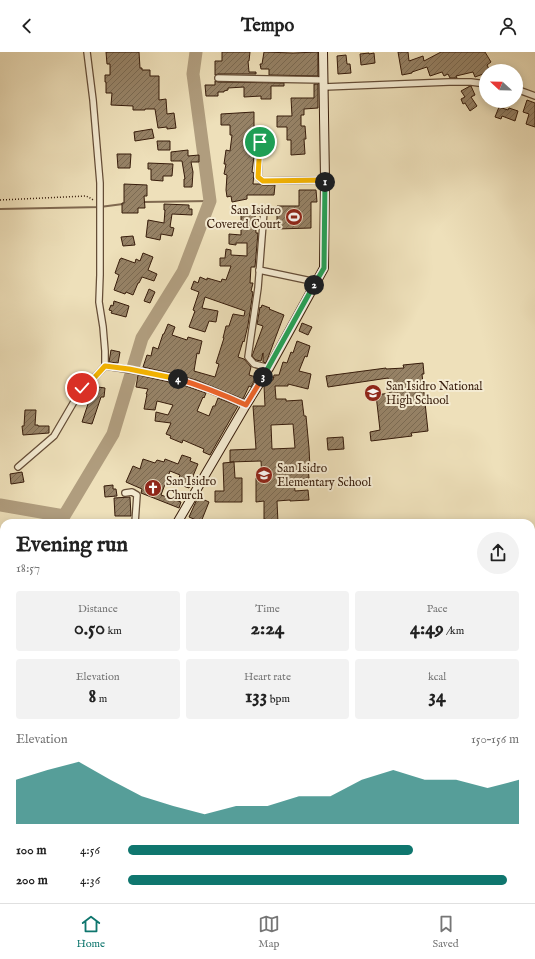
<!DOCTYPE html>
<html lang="en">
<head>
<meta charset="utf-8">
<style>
	:root { --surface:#fff; --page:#f2f2f2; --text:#222; --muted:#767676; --line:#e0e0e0; --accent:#0f766e }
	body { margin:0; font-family:"IM FELL English",serif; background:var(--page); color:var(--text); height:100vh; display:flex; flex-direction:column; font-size:15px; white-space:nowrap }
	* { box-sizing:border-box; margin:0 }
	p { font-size:13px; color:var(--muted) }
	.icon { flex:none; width:22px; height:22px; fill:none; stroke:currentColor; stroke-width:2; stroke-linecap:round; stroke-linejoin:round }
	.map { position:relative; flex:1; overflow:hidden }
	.drawer { position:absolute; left:0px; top:467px; width:535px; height:384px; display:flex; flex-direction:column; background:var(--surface); border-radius:12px 12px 0 0; box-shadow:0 2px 10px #0003 }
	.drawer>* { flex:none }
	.needle { width:26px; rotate:292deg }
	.fabs { position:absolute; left:479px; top:12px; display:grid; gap:8px }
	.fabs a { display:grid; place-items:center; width:44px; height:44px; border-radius:50%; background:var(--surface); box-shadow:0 2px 10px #0003; font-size:20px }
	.pin { position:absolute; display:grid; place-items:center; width:34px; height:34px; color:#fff; margin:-17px; border:2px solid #fff; border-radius:50%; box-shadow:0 1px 4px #0007 }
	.km { position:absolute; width:20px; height:20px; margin:-10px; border-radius:50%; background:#222; color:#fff; font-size:11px; line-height:20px; text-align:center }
	.round { display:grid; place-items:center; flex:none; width:42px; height:42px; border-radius:21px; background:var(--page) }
	.headline { display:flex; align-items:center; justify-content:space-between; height:68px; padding:0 16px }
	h1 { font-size:22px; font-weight:800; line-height:30px }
	.figures { display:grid; grid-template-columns:repeat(3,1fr); gap:6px; height:68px; padding:4px 16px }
	.figures div { display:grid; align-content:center; border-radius:4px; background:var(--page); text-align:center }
	.figures b { font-size:20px; font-weight:800 }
	.figures small { font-size:11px; font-weight:400 }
	.figures p { font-size:11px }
	.chart { height:112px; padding:8px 16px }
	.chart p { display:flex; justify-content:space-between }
	.chart svg { width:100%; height:72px; margin-top:4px; fill:var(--accent); opacity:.7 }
	ul { padding:0 16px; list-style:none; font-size:13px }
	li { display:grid; grid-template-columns:64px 48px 1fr; align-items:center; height:30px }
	li i { height:10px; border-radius:5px; background:var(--accent) }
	header { display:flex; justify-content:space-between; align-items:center; height:52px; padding:0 16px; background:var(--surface); font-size:18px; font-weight:800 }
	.tabs { display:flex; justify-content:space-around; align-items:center; height:56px; border-top:1px solid var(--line); background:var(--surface); font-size:11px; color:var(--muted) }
	.tabs a { display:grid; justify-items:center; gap:2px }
	.tabs .on { color:var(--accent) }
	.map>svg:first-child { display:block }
</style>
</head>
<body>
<header><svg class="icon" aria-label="back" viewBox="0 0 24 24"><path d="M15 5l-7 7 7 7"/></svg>Tempo<svg class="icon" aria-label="person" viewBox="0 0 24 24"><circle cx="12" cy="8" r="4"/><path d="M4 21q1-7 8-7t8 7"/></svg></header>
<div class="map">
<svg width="535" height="851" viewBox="0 0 535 851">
	<defs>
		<pattern id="building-hatch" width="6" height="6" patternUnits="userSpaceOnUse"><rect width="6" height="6" fill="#968266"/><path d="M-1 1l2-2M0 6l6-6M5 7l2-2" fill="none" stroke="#7b6a52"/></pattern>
	</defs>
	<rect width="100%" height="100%" fill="#eee0ba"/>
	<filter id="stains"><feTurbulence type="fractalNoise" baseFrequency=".005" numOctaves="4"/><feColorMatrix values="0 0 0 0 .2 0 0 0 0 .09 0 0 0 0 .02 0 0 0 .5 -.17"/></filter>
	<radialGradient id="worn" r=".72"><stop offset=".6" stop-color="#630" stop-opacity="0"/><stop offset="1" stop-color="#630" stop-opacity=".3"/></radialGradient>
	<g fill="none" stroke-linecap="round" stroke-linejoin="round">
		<g stroke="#806950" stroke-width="2">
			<path d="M144 150 210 149"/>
			<path d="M0 157 100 155 123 152"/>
			<path d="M399 851V847"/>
		</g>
		<g stroke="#b09d7e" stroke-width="13">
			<path d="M0 453 64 464 113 382 142 286 183 220 210 149 193 22 196 0"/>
			<path d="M0 587 4 588"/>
			<path d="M456 851 457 847"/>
		</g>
	</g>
	<g fill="url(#building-hatch)" stroke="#371c0b" fill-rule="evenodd">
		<path d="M106 0H139L140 16H142V18H150V24H159V48L166 47 167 62 174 61 176 76 167 77V75L158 76 155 57H145V58H133V54L111 53 112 41H106V30H105V23H110V12H107Z"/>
		<path d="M222 0H250L249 9H248L249 20H256V22H218L215 23V9H222Z"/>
		<path d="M264 0 293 1 318 0V24L269 23V17H261L260 12H262Z"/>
		<path d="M398 0H408L409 9 423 4 424 9 441 0H485L491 10 487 13 490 19H486V21L475 25 473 20 456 24 457 26H450L448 22 444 24 442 20 430 24 427 15 412 20V21L402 23Z"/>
		<path d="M369 1V2L374 1 375 11 361 13 360 2Z"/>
		<path d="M346 3 347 12H350L351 21 338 22 337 4Z"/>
		<path d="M215 29 218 30 284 31V34H271V47H261V44L244 45V35L228 36V38L224 39V40H218V44H206L205 33H215Z"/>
		<path d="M314 32H318V56L304 57V63H301V74H305L306 87H304L305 102 291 103V88H287V75H277V64H292L291 46H314Z"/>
		<path d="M470 34H471L475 43 471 45 477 54 470 59 465 51 463 52 461 47 465 45 461 39Z"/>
		<path d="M527 48 535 51V75L526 72 529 62 523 60Z"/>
		<path d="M499 55 508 58 509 56 518 59 515 69 502 64 501 67 495 65Z"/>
		<path d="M254 60V75H257V87L256 89 253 103 254 104 252 120 254 121 253 132H260L263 133H275L274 143H247V147L232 150 231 144 227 145 226 138 227 123 224 122 226 112H224L226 98 230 99 232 83H230V73H221V62Z"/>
		<path d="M152 77 154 86 135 89 134 80Z"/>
		<path d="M157 89H170V98H158Z"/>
		<path d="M188 98V104L199 103V110H191L193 120 192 135H184V127H185L182 109H171V100Z"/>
		<path d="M117 102H131L130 116H118Z"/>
		<path d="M148 111 173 112 172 124H163V129L151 128V117H148Z"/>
		<path d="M124 132 147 133V144H144L145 156H138V161H122V151H124Z"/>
		<path d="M299 138H316L317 150H311V176L277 177V154H299Z"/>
		<path d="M164 152 189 153V157H192V163L172 162 170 175 174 176 172 184 161 182 160 188 146 185 148 168 164 171 165 158H164Z"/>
		<path d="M241 162H255L256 181H258L255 215H251L250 231H253L251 239 253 240 248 273 244 290 243 289 238 305 244 307 251 315 249 323 256 325 251 335 249 334 243 347 196 328 174 322 143 315 147 303 151 304 153 295 158 297 163 282H164L168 272 175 275 172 283 187 288 188 285 202 289 199 302 197 301 194 319 215 325 219 312 216 311 224 286H223L226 274H229L233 262 244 264 245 259 205 245 202 256 218 259 216 270 209 269 205 280 189 275 195 259 193 258 199 240 191 237 194 229 198 231 200 225 207 228V226L221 230 222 227 226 228 231 214H220V206H225L226 197 231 198V203L247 204V191H236V193L229 192V182L241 183Z"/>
		<path d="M133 184 135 193 123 194 121 185Z"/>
		<path d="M143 201 153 205 148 218 157 222 154 229 142 225 139 231H138L133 243 126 240 125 242 114 238 119 223 115 221 120 207H121V206L135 211 136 207 140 209Z"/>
		<path d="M149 237 155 240 150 251 144 249Z"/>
		<path d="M114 249 129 254 126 265 111 261 112 259 109 258 111 253 113 254Z"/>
		<path d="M262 253 270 256 269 257 284 263 266 311 263 310V301L261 309 256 308 252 304 263 274 257 272 260 255 261 256Z"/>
		<path d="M302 271 312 275 308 283 299 279Z"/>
		<path d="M297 289 310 294 307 305 305 304 299 319 311 322 308 337 288 332V334H275L276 347H286V349L302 348 304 364H306L309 396 310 416H308L309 426 294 428 295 439 308 438 309 448 290 449V448L277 449 278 471H268V468L264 467V449L256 450V426H262L261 409 230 410V398L256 397 253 354H265L264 334 268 328H273L274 323H279L283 310 287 311 291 300 293 301ZM293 372 295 396 272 397 271 373Z"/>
		<path d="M111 298 120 300 118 311 109 310Z"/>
		<path d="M423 311 424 322H422L428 379 411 381 412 384 371 389 370 380 380 378 376 343 390 341 388 326 328 335 326 324 386 316V317L404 316 403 313Z"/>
		<path d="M138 323 183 333 206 341 204 346 203 345 197 359 209 364 213 354H215L218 346 238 354 210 403 203 400 204 397 183 388 182 391 170 386 171 384 166 382 171 371 155 369 156 360 168 363 173 353 157 349 155 358 144 357 147 342H146L148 337 136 335Z"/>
		<path d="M91 334 105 336 104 345H101L92 372 82 370 89 349 87 348 89 336Z"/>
		<path d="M25 358H36L35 373H38V374H49V381L23 383 22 374H24Z"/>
		<path d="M343 385 344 397 328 398 327 386Z"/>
		<path d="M182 403 191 406 190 409 198 412 193 424 194 425 189 436 177 432 180 423 170 419 161 443 181 450 179 456 141 441 142 437 126 430 133 414 140 417 143 407 155 411 157 408 164 410 165 407 178 412Z"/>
		<path d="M234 410 235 426H242V450H215V439H224L223 411Z"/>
		<path d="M22 420 24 430 11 432 10 422Z"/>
		<path d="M113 433V437H116L117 444 105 445 104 434Z"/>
		<path d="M130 445 131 464H115L114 446Z"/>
		<path d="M198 445 209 450 201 470 189 465Z"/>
	</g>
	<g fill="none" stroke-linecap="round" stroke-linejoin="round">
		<g stroke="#654d37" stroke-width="8">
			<g id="street">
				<path d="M218 26 324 28"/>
				<path d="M324 35 449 30H471L486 32"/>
				<path d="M516 37 535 44"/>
				<path d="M260 90 258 125 263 129 325 128"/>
				<path d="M264 159 258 236 248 305 254 312 269 316"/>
				<path d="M259 218 316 230"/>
				<path d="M105 314C135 318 166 323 195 332 212 338 229 346 246 353"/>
				<path d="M18 415 54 384 82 336 94 326 105 314V299L103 275 99 250 100 223V131L93 48 87 0"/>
				<path d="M125 441 132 440 137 443 135 471"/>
				<path d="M0 506 4 508"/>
				<path d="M0 639 4 638"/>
				<path d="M503 851V847"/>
			</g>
		</g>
		<g stroke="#371c0b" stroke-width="10">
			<g id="secondary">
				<path d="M177 471 246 353 269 316 324 216 325 128 323 0"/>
				<path d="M0 747 4 743"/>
				<path d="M404 851V847"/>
			</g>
		</g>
		<path stroke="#371c0b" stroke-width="1.5" stroke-dasharray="1 2" stroke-linecap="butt" d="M0 148 86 144 92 147 93 148"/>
		<use href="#street" stroke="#f4ebd2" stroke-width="5.5"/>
		<use href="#secondary" stroke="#f4ebd2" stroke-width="8"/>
	</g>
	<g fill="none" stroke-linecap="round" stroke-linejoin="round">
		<g stroke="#fff" stroke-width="8">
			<path id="split-1" d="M260 90 258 125 263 129 325 128V130"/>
		</g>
		<g stroke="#fff" stroke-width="8">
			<path id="split-2" d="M314 233 324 216 325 130"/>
		</g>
		<g stroke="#fff" stroke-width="8">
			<path id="split-3" d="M263 325 314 233"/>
		</g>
		<g stroke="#fff" stroke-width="8">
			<path id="split-4" d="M178 327C202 334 224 343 246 353L263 325"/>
		</g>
		<g stroke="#fff" stroke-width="8">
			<path id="split-5" d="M82 336 94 326 105 314 129 317 178 327"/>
		</g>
		<use href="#split-1" stroke="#f5b400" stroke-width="5"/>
		<use href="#split-2" stroke="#22a559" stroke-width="5"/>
		<use href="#split-3" stroke="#22a559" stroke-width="5"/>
		<use href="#split-4" stroke="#f0652b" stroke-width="5"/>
		<use href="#split-5" stroke="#f5b400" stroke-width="5"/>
	</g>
	<defs>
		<g id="stadium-disc" transform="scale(0.9)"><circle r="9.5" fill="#8f2418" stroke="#f4ebd2"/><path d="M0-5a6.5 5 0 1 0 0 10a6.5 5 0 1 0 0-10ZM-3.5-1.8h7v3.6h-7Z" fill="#fff"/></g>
		<g id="school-disc" transform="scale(0.9)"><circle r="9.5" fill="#8f2418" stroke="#f4ebd2"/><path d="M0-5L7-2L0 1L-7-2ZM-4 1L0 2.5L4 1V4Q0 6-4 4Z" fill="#fff"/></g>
		<g id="church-disc" transform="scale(0.9)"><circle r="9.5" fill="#8f2418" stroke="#f4ebd2"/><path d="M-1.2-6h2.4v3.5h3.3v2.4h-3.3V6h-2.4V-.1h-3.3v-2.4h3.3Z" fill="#fff"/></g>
	</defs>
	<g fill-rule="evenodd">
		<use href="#stadium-disc" x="294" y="165"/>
		<use href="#school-disc" x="373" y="341"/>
		<use href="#school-disc" x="264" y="423"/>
		<use href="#church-disc" x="153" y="436"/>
	</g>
	<g text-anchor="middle" stroke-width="4" stroke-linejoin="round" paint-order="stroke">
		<g font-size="12" fill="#371c0b" stroke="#f4ebd2" text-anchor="start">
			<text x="281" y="162" text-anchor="end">San Isidro<tspan x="281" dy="14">Covered Court</tspan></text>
			<text x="386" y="338">San Isidro National<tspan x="386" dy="14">High School</tspan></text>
			<text x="277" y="420">San Isidro<tspan x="277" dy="14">Elementary School</tspan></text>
			<text x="166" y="433">San Isidro<tspan x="166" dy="14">Church</tspan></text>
		</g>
	</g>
	<rect width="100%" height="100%" filter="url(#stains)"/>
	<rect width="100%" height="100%" fill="url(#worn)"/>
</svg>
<div class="fabs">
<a><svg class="needle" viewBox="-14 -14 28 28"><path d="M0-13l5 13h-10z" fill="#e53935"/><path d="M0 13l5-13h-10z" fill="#767676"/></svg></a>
</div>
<div class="pin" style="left:260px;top:90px;background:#1e9e55"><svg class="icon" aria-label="arrive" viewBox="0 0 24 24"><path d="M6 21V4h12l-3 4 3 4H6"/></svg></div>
<div class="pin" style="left:82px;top:336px;background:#d93025"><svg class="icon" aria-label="check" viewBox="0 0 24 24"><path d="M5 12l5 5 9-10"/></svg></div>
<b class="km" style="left:325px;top:130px">1</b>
<b class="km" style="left:314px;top:233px">2</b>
<b class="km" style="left:263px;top:325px">3</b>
<b class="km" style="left:178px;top:327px">4</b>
<section class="drawer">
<div class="headline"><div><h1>Evening run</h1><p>18:57</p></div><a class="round"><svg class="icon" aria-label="share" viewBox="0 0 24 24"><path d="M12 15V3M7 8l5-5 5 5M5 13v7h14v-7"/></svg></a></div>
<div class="figures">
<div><p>Distance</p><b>0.50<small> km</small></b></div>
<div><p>Time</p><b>2:24</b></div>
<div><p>Pace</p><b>4:49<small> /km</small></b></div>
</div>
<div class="figures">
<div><p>Elevation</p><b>8<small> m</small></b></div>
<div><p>Heart rate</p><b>133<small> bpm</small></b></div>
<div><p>kcal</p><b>34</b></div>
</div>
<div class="chart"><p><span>Elevation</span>150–156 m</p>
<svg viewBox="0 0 160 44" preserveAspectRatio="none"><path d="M0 44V17L10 11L20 6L30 17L40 27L50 33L60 38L70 33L80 33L90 27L100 27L110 17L120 11L130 17L140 17L150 22L160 17V44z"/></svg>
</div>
<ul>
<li><b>100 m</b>4:56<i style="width:73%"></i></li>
<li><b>200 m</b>4:36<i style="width:97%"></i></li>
</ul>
</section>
</div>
<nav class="tabs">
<a class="on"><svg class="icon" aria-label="home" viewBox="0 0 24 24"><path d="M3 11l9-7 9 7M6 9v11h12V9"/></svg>Home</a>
<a><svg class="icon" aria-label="map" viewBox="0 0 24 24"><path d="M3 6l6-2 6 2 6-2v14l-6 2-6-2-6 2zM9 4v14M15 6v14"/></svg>Map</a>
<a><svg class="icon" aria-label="saved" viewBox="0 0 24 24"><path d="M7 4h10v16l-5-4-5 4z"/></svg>Saved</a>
</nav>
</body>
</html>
